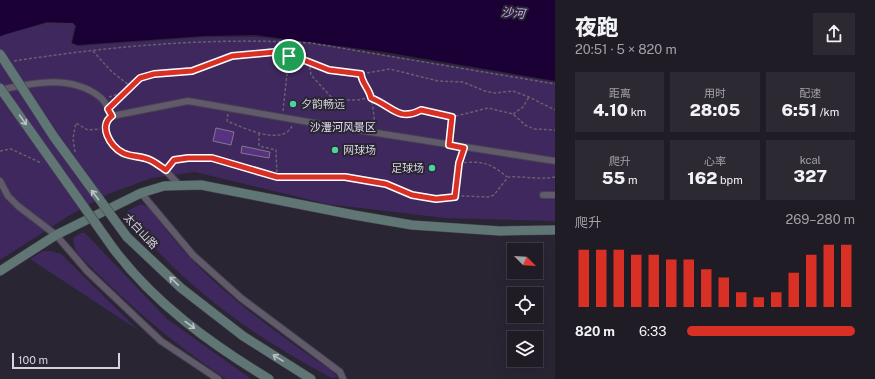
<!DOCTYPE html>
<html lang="zh">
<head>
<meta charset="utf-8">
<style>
	:root { --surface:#201c26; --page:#2d2932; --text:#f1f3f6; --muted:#a2a1a7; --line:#3d3a43; --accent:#d93025 }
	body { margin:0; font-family:"Public Sans","Noto Sans SC",sans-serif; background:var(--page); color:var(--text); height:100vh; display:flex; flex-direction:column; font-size:15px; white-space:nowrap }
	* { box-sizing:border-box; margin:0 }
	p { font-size:13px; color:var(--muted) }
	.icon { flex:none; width:22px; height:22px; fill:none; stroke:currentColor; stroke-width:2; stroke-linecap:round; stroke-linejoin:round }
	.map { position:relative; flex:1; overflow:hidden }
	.drawer { display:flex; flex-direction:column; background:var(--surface); width:320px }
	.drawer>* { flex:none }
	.needle { width:26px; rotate:114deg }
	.controls { position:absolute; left:507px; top:243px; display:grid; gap:8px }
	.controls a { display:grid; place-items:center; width:36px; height:36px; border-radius:0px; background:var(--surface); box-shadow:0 4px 16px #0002,0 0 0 1px var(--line); font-size:20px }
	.scale { position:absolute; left:12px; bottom:10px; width:108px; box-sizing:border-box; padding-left:4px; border:2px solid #d7d3dd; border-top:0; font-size:11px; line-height:14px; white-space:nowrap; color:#d7d3dd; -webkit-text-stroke:3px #2a2533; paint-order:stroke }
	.pin { position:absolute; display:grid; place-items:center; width:34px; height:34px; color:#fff; margin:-17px; border:2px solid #fff; border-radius:50%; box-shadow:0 1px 4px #0007 }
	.round { display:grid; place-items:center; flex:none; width:42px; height:42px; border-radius:0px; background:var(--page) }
	.head { display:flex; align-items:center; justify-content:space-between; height:68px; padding:0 20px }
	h1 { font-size:22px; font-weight:800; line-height:30px }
	.stats { display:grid; grid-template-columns:repeat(3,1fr); gap:6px; height:68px; padding:4px 20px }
	.stats div { display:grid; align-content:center; border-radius:0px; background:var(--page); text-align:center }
	.stats b { font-size:17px; font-weight:800 }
	.stats small { font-size:11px; font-weight:400 }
	.stats p { font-size:11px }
	.chart { height:112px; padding:8px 20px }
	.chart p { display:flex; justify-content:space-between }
	.chart svg { width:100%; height:72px; margin-top:4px; stroke:var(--accent); stroke-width:6 }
	ul { padding:0 20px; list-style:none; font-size:13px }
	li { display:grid; grid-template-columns:64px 48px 1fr; align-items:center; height:30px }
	li i { height:10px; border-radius:5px; background:var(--accent) }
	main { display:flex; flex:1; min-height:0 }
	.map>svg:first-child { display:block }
</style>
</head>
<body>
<main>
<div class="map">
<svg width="555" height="379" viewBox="0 0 555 379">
	<rect width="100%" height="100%" fill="#2a2533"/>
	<g fill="#3f285d">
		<path d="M47 23H73L75 26 71 43 77 46 205 37H256L314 43 555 82V221L445 218 327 204 195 172 152 178 108 194 70 215 0 260V37L8 33Z"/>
		<path d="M141 204 148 207C163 225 177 245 193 261 232 301 286 340 332 371L337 377 332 378 326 375C248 333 182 285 126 215L129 210Z"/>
		<path d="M81 233H85L167 319 251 379H226L223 377C170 341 123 300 79 255L75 249 73 238Z"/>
		<path d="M43 251H51L61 254 138 330 30 259Z"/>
	</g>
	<path fill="#1a0034" d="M0 0H555V81L384 52 255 35 204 36 78 45 72 43 76 26 73 23 47 22 0 36Z"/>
	<g fill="#563280" stroke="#807a8c">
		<path d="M216 128 234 132 231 145 213 141Z"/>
		<path d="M242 146 270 152 269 158 241 153Z"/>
	</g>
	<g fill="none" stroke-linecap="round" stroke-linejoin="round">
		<g stroke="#46414d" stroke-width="8">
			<g id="street">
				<path d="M0 90C33 83 72 74 101 98 106 102 109 110 112 116"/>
				<path d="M0 181 8 196 18 206 56 235 87 271 161 341 218 379"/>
				<path d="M179 185C170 175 163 167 151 160 143 156 132 158 123 154 111 148 103 132 107 120L112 116 188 101 326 125 555 161"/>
				<path d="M141 193 193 255 241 298 340 372 343 379"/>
				<path d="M543 195H555"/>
			</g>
		</g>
		<g stroke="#46414d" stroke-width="10">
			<g id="secondary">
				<path d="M127 237 181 288 243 336 311 379"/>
				<path d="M113 248C154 303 211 344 269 379"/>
				<path d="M0 271 56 235 141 193 164 186 201 185 354 215 412 225 500 231 555 230"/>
			</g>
		</g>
		<g stroke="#65616d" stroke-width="1.5" stroke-dasharray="3 2" stroke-linecap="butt">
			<path d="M93 51 111 71 130 86"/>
			<path d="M14 61C112 46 211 37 311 43L555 84"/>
			<path d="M309 62 311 75 333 99C342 100 349 100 358 100 362 99 367 98 370 98 393 99 392 125 421 109L452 117 488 108 513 114 525 125 534 129 555 130"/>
			<path d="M361 74C362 82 367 84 369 91 372 99 375 118 374 126"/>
			<path d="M109 97 122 93"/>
			<path d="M114 103 140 78 155 74 192 71 232 56 275 52 296 57 329 70 361 74 390 69 438 81 463 82 485 91 495 93 513 91 529 97 555 110"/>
			<path d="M283 111 289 55"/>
			<path d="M228 114 227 121C242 127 282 147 292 126"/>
			<path d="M513 114 523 107 529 97"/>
			<path d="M259 133V146L276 150 277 176"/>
			<path d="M450 139 452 117"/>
			<path d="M0 151 11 149 39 162 42 161"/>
			<path d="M75 152 73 138 76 123 88 130 100 129"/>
			<path d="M459 163C482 161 489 162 507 177"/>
			<path d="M170 165 174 160 188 158H212L277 177H345L386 184 412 195 436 199 462 196 488 197 494 195 508 177C524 176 539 180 555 177"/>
			<path d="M455 197 459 163 463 153"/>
		</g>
		<use href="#street" stroke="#605a6a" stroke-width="6"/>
		<use href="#secondary" stroke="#5f7675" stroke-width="9"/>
		<g stroke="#46414d" stroke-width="10" stroke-linecap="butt">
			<g id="secondary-bridge">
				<path d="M0 54 54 137 127 237"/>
				<path d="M0 88 113 248"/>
			</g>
		</g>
		<use href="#secondary-bridge" stroke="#5f7675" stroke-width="9"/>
	</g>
	<defs><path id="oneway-shaft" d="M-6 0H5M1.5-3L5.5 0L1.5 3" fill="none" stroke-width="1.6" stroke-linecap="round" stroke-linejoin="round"/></defs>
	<g stroke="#bfc0c8">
		<use href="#oneway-shaft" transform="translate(23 120) rotate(55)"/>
		<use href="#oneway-shaft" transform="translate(95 195) rotate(-127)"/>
		<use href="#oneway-shaft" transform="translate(174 281) rotate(-136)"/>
		<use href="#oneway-shaft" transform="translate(190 325) rotate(36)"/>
		<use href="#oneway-shaft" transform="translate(278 358) rotate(-148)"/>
	</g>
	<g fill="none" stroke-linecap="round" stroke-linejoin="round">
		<g stroke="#fff" stroke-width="8">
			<path id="route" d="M275 52 296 57 329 70 361 74C362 84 369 88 371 98 392 106 398 122 421 110L452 117 449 145 464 148 459 163 455 197 436 199 412 195 386 184 345 177H277L212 158H188L174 160 166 170C161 167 155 162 150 160 142 156 131 157 123 153 110 146 98 126 112 116L108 109 140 78 154 74 192 71 232 56Z"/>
		</g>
		<use href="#route" stroke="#d93025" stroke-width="5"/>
	</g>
	<g fill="#49d49c" stroke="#2a2533" stroke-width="1.5">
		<circle cx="293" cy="104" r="4"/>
		<circle cx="335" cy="150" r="4"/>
		<circle cx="432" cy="168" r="4"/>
	</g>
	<g text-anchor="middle" stroke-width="4" stroke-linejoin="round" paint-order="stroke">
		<g font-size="11" fill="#d7d3dd" stroke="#2a2533" text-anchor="start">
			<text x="301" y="108">夕韵畅远</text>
			<text x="343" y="154">网球场</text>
			<text x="424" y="172" text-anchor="end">足球场</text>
		</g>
		<g font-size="11" fill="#e7dff6" stroke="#2a2533">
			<text x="343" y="131">沙澧河风景区</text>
		</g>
		<g font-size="11" fill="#d7d3dd" stroke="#2a2533">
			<text transform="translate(141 231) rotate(47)" y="4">太白山路</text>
		</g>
		<g font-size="12" font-style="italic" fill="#ccb2f4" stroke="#2a2533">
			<text transform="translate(513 13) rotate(5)" y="4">沙河</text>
		</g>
	</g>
</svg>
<div class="controls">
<a><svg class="needle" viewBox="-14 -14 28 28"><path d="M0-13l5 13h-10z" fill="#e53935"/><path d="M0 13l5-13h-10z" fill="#a2a1a7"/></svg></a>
<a><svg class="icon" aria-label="locate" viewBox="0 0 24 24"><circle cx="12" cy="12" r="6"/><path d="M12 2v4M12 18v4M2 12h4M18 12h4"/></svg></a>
<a><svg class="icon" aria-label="layers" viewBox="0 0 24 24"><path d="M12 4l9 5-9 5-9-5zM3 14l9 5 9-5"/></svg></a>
</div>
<div class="scale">100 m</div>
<div class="pin" style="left:289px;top:56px;background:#1e9e55"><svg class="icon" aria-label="arrive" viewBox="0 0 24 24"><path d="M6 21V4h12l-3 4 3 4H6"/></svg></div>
</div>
<section class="drawer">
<div class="head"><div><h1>夜跑</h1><p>20:51 · 5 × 820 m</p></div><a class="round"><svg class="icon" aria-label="share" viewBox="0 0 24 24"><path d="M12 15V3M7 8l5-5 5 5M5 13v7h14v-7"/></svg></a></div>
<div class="stats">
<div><p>距离</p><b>4.10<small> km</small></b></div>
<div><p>用时</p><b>28:05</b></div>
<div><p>配速</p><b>6:51<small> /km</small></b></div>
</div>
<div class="stats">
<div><p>爬升</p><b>55<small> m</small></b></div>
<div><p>心率</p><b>162<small> bpm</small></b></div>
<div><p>kcal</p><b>327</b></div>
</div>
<div class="chart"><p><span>爬升</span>269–280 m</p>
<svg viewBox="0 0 160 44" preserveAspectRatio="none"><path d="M5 44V9M15 44V9M25 44V9M35 44V12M45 44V12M55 44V15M65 44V15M75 44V21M85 44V26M95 44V35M105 44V38M115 44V35M125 44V23M135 44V12M145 44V6M155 44V6"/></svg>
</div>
<ul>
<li><b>820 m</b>6:33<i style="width:100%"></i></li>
</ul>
</section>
</main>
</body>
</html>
